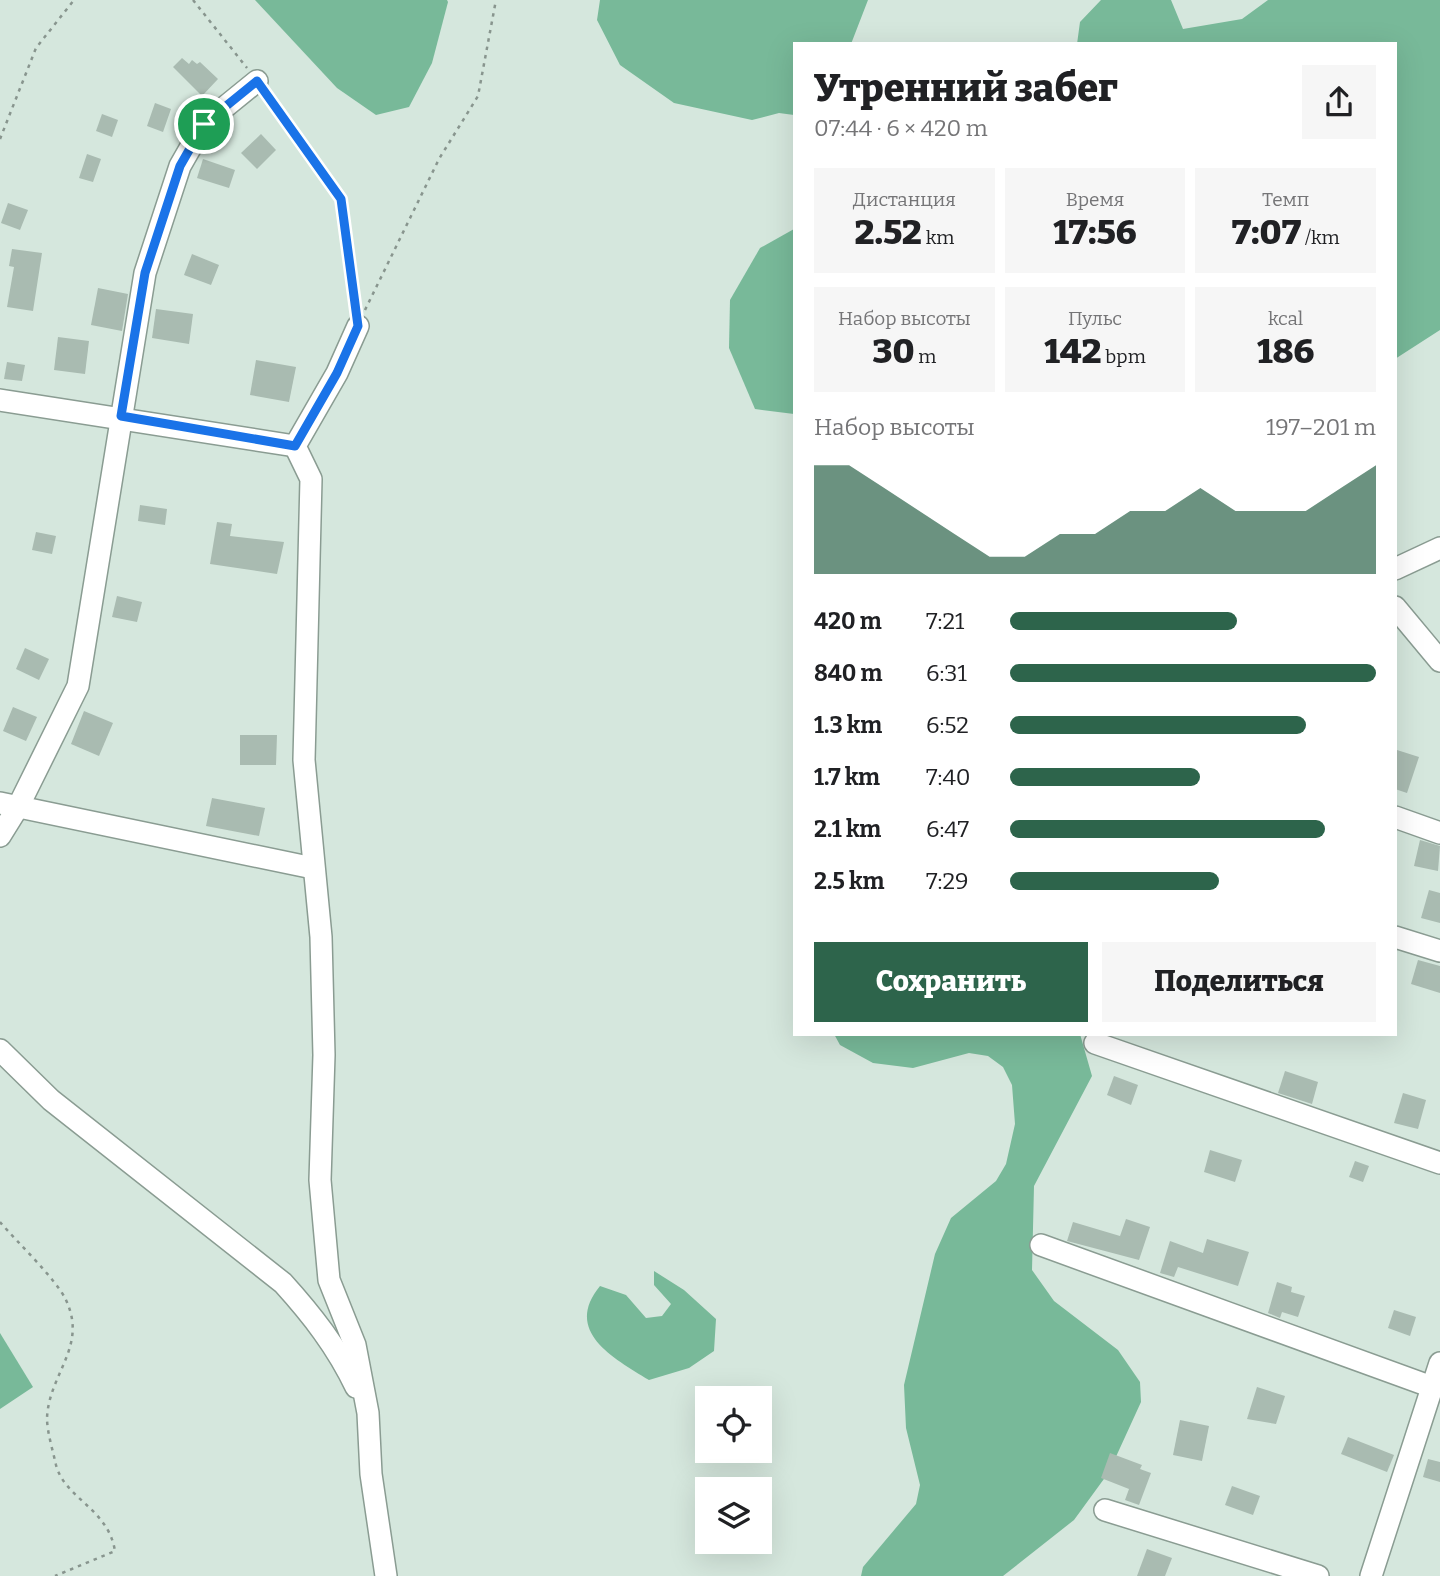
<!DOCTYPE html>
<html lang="ru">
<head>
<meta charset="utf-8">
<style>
	:root { --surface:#fff; --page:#f6f6f6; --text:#202124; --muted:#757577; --accent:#2d644b }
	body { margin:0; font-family:Bitter,serif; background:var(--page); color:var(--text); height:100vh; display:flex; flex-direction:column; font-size:26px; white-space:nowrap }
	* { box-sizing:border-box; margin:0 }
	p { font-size:23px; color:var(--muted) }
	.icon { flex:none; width:38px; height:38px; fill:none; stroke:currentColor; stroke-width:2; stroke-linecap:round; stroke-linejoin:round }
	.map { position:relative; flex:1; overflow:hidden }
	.drawer { position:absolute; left:793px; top:42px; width:604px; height:994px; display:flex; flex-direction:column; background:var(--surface); border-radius:0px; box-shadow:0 7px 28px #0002 }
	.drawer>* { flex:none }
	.buttons { position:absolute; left:695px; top:1386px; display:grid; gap:14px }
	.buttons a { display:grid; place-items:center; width:77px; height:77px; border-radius:0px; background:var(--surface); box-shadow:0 7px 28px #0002; font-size:35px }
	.pin { position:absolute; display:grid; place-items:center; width:60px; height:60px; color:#fff; margin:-30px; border:4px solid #fff; border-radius:50%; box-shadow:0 2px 7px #0007 }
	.round { display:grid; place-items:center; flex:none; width:74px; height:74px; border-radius:0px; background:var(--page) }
	.head { display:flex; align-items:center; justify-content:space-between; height:119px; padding:0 21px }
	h1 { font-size:38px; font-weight:800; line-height:52px }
	.figures { display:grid; grid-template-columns:repeat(3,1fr); gap:10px; height:119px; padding:7px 21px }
	.figures div { display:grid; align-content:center; border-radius:0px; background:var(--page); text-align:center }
	.figures b { font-size:35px; font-weight:800 }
	.figures small { font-size:19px; font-weight:400 }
	.figures p { font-size:19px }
	.chart { height:196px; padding:14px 21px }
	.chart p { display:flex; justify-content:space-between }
	.chart svg { width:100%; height:126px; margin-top:7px; fill:var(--accent); opacity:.7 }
	.action { display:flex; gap:14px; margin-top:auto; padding:14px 21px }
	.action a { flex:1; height:80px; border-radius:0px; background:var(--accent); color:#fff; font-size:28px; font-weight:800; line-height:80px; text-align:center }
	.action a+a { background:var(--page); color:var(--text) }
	ul { padding:0 21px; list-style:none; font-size:23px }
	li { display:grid; grid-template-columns:112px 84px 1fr; align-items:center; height:52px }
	li i { height:18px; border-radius:9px; background:var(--accent) }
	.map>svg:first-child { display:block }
</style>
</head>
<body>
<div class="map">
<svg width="1440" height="1576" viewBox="0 0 1440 1576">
	<rect width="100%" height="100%" fill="#d5e7dd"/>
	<g fill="#78b999">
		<path d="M255 0H447L448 2 432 63 409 107 376 115 337 88Z"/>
		<path d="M600 0H868L851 44H794V115L779 113 752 120 674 103 620 65 597 20Z"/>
		<path d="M1101 0H1171L1183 29 1242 19 1268 0H1440V330L1395 359V44H1077L1080 22Z"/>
		<path d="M794 229V414L755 409 729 348 730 300 760 248Z"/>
		<path d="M834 1034H1080L1092 1076 1034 1186 1032 1270 1054 1301 1118 1350 1140 1382 1141 1402 1109 1472 1074 1520 1003 1576H861L863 1567 916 1504 920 1485 906 1428 904 1385 935 1254 951 1218 996 1181 1006 1164 1015 1124 1012 1085 1003 1067 988 1056 969 1053 913 1068 873 1063 840 1045Z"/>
		<path d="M654 1271 684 1290 716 1319 714 1351 689 1368 649 1380C613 1358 563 1331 600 1286L626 1295 646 1318 662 1316 671 1304 654 1285Z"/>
		<path d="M0 1333 33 1387 0 1409Z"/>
	</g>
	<g fill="#a9bbb1">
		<path d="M182 58 189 64 192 60 197 64 200 62 218 79 202 96 173 67Z"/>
		<path d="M155 103 171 109 163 132 147 126Z"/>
		<path d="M102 114 118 120 112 137 96 131Z"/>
		<path d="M261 134 276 150 257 169 241 153Z"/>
		<path d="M87 154 101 159 93 182 79 178Z"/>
		<path d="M203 159 235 170 229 188 197 178Z"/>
		<path d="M8 203 28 210 20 230 1 223Z"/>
		<path d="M12 249 42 253 33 311 7 307 14 267 9 266Z"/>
		<path d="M192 254 219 265 211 285 184 275Z"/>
		<path d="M98 288 128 294 122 331 91 325Z"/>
		<path d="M156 309 193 314 189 344 152 338Z"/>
		<path d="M58 337 89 341 85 374 54 370Z"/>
		<path d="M256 360 296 367 289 402 250 395Z"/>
		<path d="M7 362 25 365 22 381 4 379Z"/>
		<path d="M140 505 167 509 165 525 138 521Z"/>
		<path d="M217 522 232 524 230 536 284 542 277 574 210 564Z"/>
		<path d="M36 532 56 536 52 554 32 550Z"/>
		<path d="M117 596 142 602 137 622 112 617Z"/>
		<path d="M25 648 49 659 39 680 16 669Z"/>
		<path d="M13 707 37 717 26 741 3 731Z"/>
		<path d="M84 711 113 723 99 756 71 744Z"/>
		<path d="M240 735H277L276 765H240Z"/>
		<path d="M1397 750 1419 757 1407 793 1395 789Z"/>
		<path d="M212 798 265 808 259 836 206 826Z"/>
		<path d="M1420 840 1440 846 1438 871 1414 866Z"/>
		<path d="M1429 890 1440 893V923L1421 918Z"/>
		<path d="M1418 960 1440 966V993L1411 984Z"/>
		<path d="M1285 1071 1318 1082 1312 1104 1278 1093Z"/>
		<path d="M1114 1076 1138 1085 1131 1105 1107 1095Z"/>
		<path d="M1403 1093 1426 1100 1418 1129 1394 1123Z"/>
		<path d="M1210 1150 1242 1160 1235 1182 1204 1172Z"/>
		<path d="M1355 1161 1369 1166 1363 1182 1349 1177Z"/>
		<path d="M1126 1219 1150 1227 1139 1260 1067 1241 1073 1222 1120 1236Z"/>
		<path d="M1207 1239 1249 1252 1238 1286 1178 1267 1174 1277 1160 1273 1170 1241 1203 1253Z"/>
		<path d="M1277 1282 1292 1287 1291 1292 1305 1296 1298 1317 1282 1312 1280 1318 1268 1313Z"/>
		<path d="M1394 1310 1416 1317 1410 1336 1388 1328Z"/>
		<path d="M1257 1387 1285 1396 1276 1424 1247 1419Z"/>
		<path d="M1180 1420 1209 1426 1202 1461 1173 1455Z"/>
		<path d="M1348 1437 1394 1455 1387 1472 1341 1454Z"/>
		<path d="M1110 1453 1142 1465 1140 1469 1151 1473 1139 1505 1125 1500 1129 1489 1101 1478Z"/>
		<path d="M1428 1459 1440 1462V1482L1423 1477Z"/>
		<path d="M1232 1486 1260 1496 1253 1515 1225 1505Z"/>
		<path d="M1147 1549 1172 1558 1165 1576H1137Z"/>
	</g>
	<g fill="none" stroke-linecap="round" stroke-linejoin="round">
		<g stroke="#8a9c92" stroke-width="24">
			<g id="minor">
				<path d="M358 326 337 373 295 446 311 479 304 760 321 937 324 1055 320 1180 329 1280 355 1345 368 1413 371 1474 386 1576"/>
				<path d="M0 400 295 446"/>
				<path d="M1395 569 1440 548"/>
				<path d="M1395 607 1440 661"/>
				<path d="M0 803 313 868"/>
				<path d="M1395 817 1440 833"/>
				<path d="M0 836 18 807 78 686 145 273 180 166 204 124 257 81"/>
				<path d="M1395 937 1440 951"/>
				<path d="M1095 1043 1440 1163"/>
				<path d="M0 1050 51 1100 283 1283C312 1315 337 1347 356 1387"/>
				<path d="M1041 1245 1432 1387"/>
				<path d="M1105 1510 1318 1576"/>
				<path d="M1371 1576 1440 1363"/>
			</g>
		</g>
		<g stroke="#88958e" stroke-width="2.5" stroke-dasharray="3.5 5" stroke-linecap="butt">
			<path d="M193 0 247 68"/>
			<path d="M267 95 341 199 356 309"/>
			<path d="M0 139 36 48 74 0"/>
			<path d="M365 310 439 159 478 96 496 0"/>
			<path d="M0 1222C17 1242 56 1279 66 1300 88 1347 49 1373 47 1418 47 1432 53 1451 56 1465 65 1499 108 1508 115 1551L55 1576"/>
		</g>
		<use href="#minor" stroke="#fff" stroke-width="21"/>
	</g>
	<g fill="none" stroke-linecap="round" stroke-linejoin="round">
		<g stroke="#fff" stroke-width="14">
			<path id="route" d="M257 81 341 199 358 326 337 373 295 446 121 416 145 273 180 166 204 124Z"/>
		</g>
		<use href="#route" stroke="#1a73e8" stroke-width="9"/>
	</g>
</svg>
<div class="buttons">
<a><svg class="icon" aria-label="locate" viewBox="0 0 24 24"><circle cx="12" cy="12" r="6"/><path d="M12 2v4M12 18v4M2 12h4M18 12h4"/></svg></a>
<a><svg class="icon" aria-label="layers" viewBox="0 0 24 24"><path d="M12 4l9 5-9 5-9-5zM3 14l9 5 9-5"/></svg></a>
</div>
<div class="pin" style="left:204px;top:124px;background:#1e9e55"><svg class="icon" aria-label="arrive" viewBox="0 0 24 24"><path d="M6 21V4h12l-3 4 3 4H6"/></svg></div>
<section class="drawer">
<div class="head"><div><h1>Утренний забег</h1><p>07:44 · 6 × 420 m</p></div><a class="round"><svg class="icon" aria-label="share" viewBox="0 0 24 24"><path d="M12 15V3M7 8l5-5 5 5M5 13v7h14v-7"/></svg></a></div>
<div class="figures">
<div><p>Дистанция</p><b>2.52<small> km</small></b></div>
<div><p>Время</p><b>17:56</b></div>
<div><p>Темп</p><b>7:07<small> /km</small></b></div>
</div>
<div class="figures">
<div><p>Набор высоты</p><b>30<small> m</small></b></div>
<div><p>Пульс</p><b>142<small> bpm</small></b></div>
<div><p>kcal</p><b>186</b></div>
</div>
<div class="chart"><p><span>Набор высоты</span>197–201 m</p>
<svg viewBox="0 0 160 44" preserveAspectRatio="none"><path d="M0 44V6L10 6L20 14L30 22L40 30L50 38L60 38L70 30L80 30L90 22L100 22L110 14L120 22L130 22L140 22L150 14L160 6V44z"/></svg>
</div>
<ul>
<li><b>420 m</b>7:21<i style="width:62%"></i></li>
<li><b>840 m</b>6:31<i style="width:100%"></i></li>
<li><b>1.3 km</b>6:52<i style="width:81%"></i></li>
<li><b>1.7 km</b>7:40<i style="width:52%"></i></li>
<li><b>2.1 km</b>6:47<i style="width:86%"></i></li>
<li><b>2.5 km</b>7:29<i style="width:57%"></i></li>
</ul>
<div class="action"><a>Сохранить</a><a>Поделиться</a></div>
</section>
</div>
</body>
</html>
